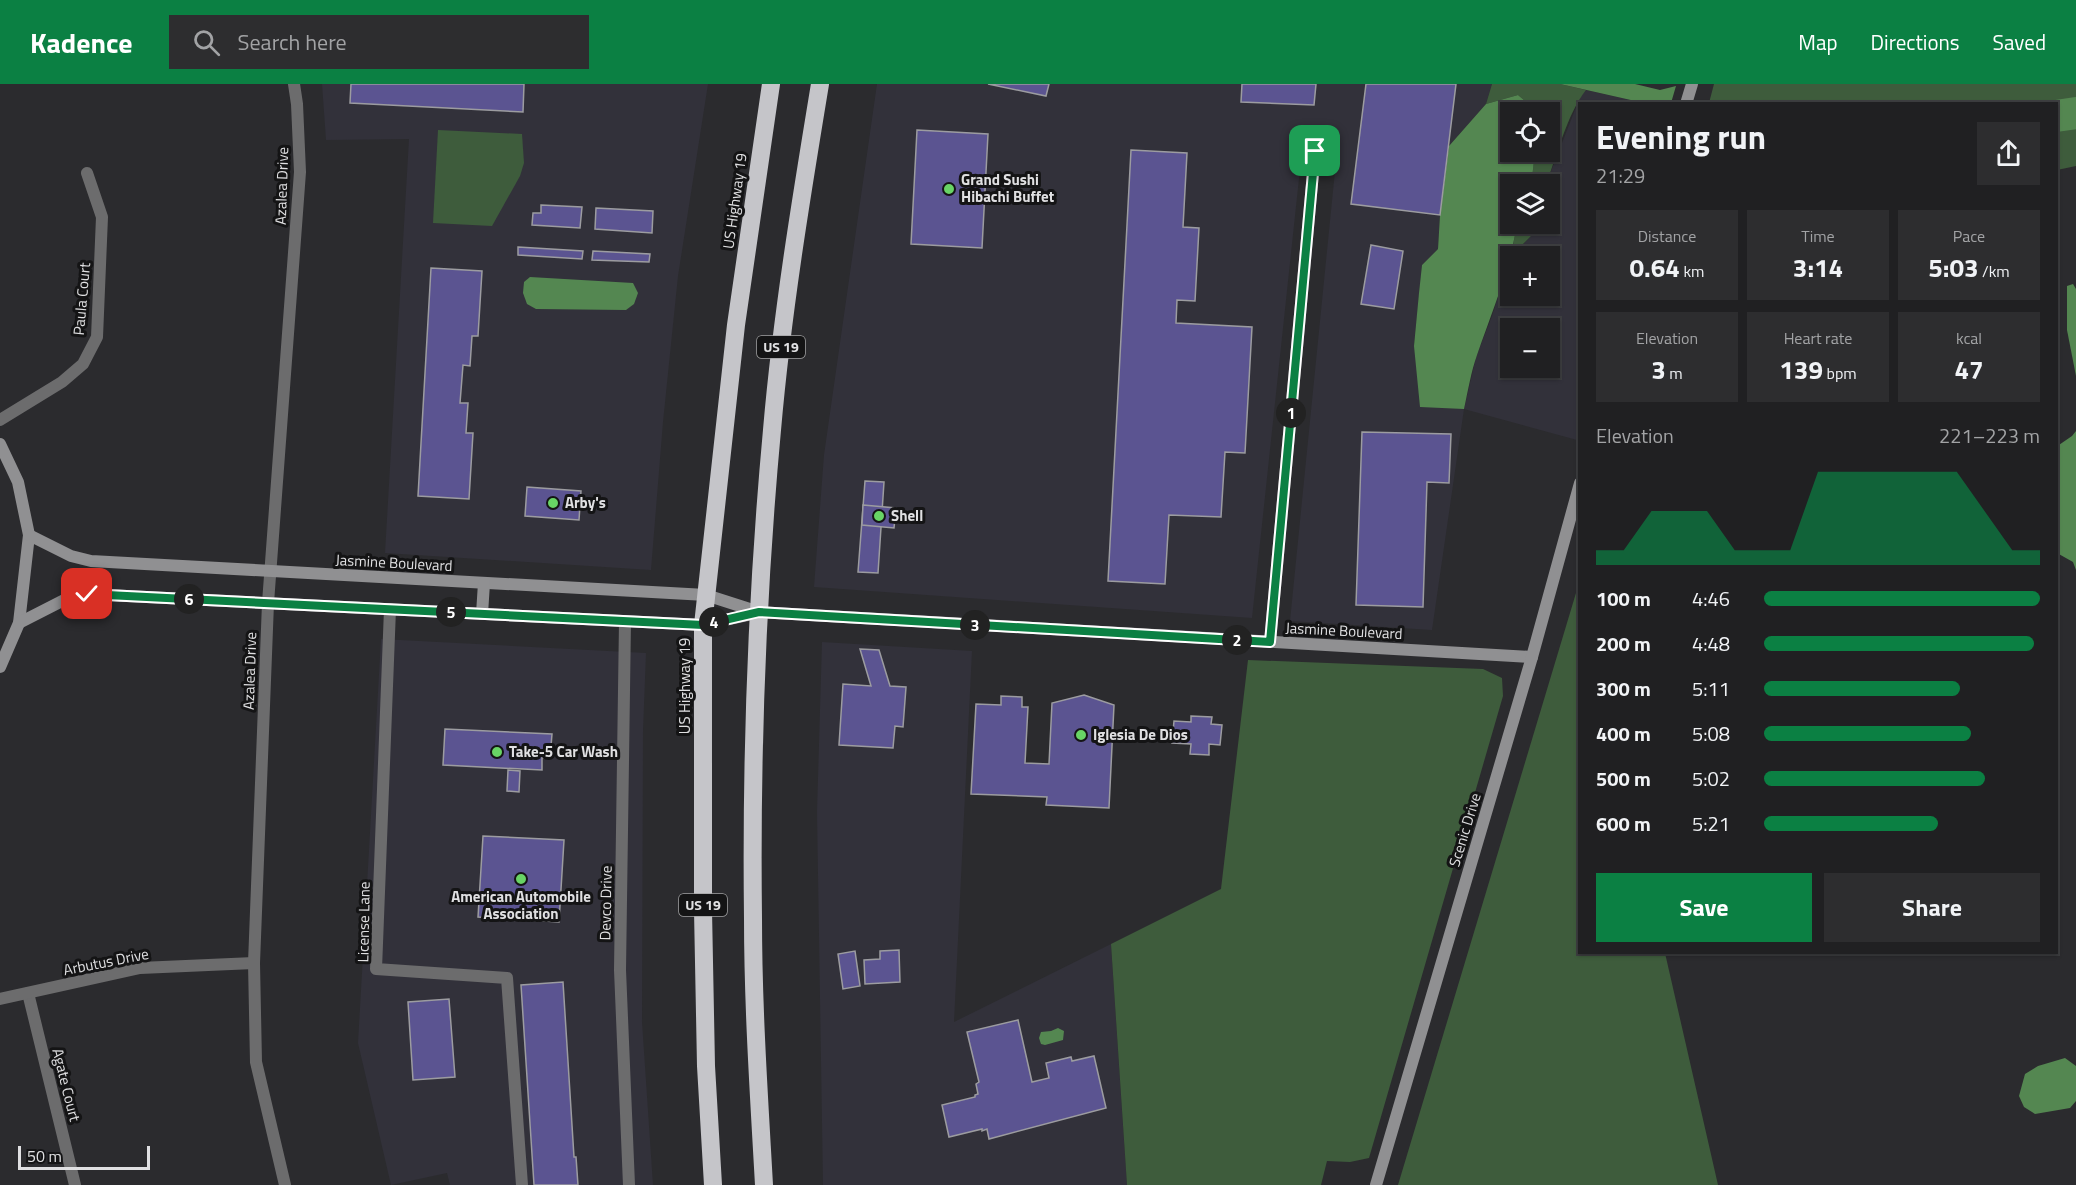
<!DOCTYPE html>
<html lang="en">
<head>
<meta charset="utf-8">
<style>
	:root { --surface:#202022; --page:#2d2d2f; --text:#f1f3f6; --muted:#a2a3a5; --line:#3d3e40; --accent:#0b8043 }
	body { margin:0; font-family:"Titillium Web",sans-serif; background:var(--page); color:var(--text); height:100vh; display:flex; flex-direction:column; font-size:22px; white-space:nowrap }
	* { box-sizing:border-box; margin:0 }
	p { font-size:20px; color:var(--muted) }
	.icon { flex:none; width:33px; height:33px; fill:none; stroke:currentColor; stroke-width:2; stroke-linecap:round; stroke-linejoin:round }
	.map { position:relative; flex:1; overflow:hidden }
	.sheet { position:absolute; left:1578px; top:18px; width:480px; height:852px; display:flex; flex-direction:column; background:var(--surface); border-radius:0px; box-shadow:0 2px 4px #0004,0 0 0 2px var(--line) }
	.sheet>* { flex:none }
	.tools { position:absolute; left:1500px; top:18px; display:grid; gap:12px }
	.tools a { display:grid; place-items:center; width:60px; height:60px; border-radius:0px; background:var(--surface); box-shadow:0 2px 4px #0004,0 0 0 2px var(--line); font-size:30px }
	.scale { position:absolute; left:18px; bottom:15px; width:132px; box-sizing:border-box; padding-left:6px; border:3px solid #e0e0e2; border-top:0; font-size:16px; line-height:21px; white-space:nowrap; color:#e0e0e2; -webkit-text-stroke:4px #141415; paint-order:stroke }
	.pin { position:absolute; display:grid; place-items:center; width:51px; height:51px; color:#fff; margin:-26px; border-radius:12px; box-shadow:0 3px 9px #0006 }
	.km { position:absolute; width:30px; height:30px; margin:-15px; border-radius:50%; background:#222; color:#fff; font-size:16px; line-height:30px; text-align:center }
	.round { display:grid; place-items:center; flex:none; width:63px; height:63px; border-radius:0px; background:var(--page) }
	.summary { display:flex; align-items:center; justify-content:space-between; height:102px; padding:0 18px }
	h1 { font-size:33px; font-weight:700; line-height:45px }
	.figures { display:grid; grid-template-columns:repeat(3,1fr); gap:9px; height:102px; padding:6px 18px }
	.figures div { display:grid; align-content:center; border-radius:0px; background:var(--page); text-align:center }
	.figures b { font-size:26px; font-weight:700 }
	.figures small { font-size:16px; font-weight:400 }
	.figures p { font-size:16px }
	.chart { height:168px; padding:12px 18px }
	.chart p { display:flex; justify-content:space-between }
	.chart svg { width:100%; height:108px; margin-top:6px; fill:var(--accent); opacity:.7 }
	.cta { display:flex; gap:12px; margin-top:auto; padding:12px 18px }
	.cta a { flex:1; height:69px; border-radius:0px; background:var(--accent); color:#fff; font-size:24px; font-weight:700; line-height:69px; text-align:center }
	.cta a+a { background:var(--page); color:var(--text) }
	ul { padding:0 18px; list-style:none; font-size:20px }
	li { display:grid; grid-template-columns:96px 72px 1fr; align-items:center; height:45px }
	li i { height:15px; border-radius:8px; background:var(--accent) }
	header { display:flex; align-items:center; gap:36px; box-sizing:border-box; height:84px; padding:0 30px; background:var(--accent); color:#fff }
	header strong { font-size:28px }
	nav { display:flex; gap:33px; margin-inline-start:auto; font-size:21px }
	.search { width:420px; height:54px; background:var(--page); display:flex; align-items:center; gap:15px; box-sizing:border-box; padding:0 21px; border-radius:0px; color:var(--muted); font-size:22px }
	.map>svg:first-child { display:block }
</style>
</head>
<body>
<header>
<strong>Kadence</strong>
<div class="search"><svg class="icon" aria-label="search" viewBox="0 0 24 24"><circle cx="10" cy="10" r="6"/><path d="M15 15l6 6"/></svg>Search here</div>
<nav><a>Map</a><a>Directions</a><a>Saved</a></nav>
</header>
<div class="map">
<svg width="2076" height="1101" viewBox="0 0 2076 1101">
	<rect width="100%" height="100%" fill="#2b2b2e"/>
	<g fill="#32313a" fill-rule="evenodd">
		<path d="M322 0H708L678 192 663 338 651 486 385 469 409 55 326 56Z"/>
		<path d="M877 0H1492L1486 20 1449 62 1440 131 1438 165 1422 181 1414 261 1464 325 1476 273 1492 232 1510 175V212H1550V172H1512L1531 152 1534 140H1550V100H1546L1580 13 1586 6 1644 19 1580 20V346L1577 356 1464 325 1432 546 1290 537 1336 77 1314 59 1303 57 1252 534 814 503 824 371ZM1510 244H1550V284H1510Z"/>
		<path d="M381 555 646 569 643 647 642 938 653 1101H450L447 1089 391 1101 358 959Z"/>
		<path d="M822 558 972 567 954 938 1111 860 1127 1101H823L817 728Z"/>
	</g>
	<g fill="#3e5c3c">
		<path d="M1492 0H1560L1586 6C1567 30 1557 72 1546 100H1529L1532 94 1535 68H1550V28H1532L1531 22 1518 11 1486 20Z"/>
		<path d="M1714 0H2076V82L2057 86 2056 20 1709 19Z"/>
		<path d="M438 46 522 50 524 79 520 92 492 142 433 139Z"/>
		<path d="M1517 140H1534L1531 152 1511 172Z"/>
		<path d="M1579 499 1580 868 1665 869 1718 1101H1398Z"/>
		<path d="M1248 576 1483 585 1502 594 1503 612 1369 1074 1350 1078 1327 1077 1321 1101H1127L1111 860 1221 805Z"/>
	</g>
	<g fill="#548751">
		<path d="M1560 0H1635L1660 6 1676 2 1671 19H1644Z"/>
		<path d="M1518 11 1531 22 1532 28H1510V68H1535L1532 94 1529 100H1510V140H1517C1509 188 1493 225 1477 271 1471 288 1468 307 1464 325L1420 323 1414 262 1419 209 1422 181 1438 165 1440 131 1449 62 1486 20Z"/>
		<path d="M530 193 633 199 638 209 634 220 626 226 536 225 527 220 523 209 524 198Z"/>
		<path d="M2073 200 2076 205V292L2067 246V202Z"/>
		<path d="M2076 347V486L2073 478 2057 469 2056 363 2072 352Z"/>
		<path d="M1058 944 1064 947 1063 956 1045 961 1041 960 1039 954 1041 948 1051 947Z"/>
		<path d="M2065 974 2076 982V1017L2070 1024 2035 1030 2024 1023 2019 1012 2025 990 2038 982Z"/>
	</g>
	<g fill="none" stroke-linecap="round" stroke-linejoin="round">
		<path stroke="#548751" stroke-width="32" d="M2056 32 2076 29"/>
	</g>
	<g fill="#5b5491" stroke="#9c9ca0" stroke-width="1.5">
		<path d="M351 0H524L523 28 350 19Z"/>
		<path d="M988 0H1049L1046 12Z"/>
		<path d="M1242 0H1316L1314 21 1241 18Z"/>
		<path d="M1366 0H1456L1440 131 1351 120Z"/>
		<path d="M917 46 988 50 982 164 911 160Z"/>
		<path d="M1131 66 1187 69 1183 143 1199 144 1195 217 1177 216 1176 239 1252 243 1245 369 1225 368 1221 433 1169 431 1165 500 1108 497Z"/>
		<path d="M541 121 582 123 580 144 532 141 533 129H541Z"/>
		<path d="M596 124 653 127 652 149 595 145Z"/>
		<path d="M1371 161 1403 167 1394 225 1361 220Z"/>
		<path d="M518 163 583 167 582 175 518 171Z"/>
		<path d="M593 167 650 170 649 178 592 176Z"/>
		<path d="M431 184 482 187 478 252H472L470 282 463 281 460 319H468L466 349H473L469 415 418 412Z"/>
		<path d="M1362 348 1451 350 1449 399 1427 398 1423 523 1356 521Z"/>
		<path d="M865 397 884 398 878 489 858 488Z"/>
		<path d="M527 403 581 407 579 436 525 432Z"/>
		<path d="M863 421 896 424 894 444 862 441Z"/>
		<path d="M860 565 879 566 890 602 906 603 903 643 895 642 893 664 839 661 843 600 871 602Z"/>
		<path d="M1084 611 1114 621 1109 724 1046 721 1047 713 971 710 976 620 1001 621V612L1022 613V623H1028L1025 679 1049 680 1052 619Z"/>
		<path d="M1191 632 1212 633 1211 640 1222 641 1220 661 1209 660V671L1190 670 1191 660 1172 659 1174 637 1191 638Z"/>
		<path d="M445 645 552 650 550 674H542V686L443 681Z"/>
		<path d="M508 686 520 687 519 708 507 707Z"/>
		<path d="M483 752 564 756 559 838 478 833Z"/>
		<path d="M899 866 900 898 865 900 864 876 880 875V867Z"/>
		<path d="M855 867 860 902 843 905 838 870Z"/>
		<path d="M563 898 574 1073H576L578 1101H534L521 901Z"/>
		<path d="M449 915 455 993 413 996 408 918Z"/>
		<path d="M1018 936 1032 998 1049 994 1046 979 1071 973 1072 977 1094 972 1106 1024 989 1055 987 1045 982 1047V1045L949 1053 942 1021 975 1013V1011L978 1010 976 1000 979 998 967 948Z"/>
	</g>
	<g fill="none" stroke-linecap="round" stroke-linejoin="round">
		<g stroke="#6c6c6d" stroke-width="12">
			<path d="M0 336 62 298 83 280 97 253 102 133 87 89"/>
			<path d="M390 525 376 885 507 894 522 1101"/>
			<path d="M625 537 620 886 629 1101"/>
			<path d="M1270 558 1315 67"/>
			<path d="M28 909 75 1101"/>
			<path d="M0 915 140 884 254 879"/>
			<path d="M285 1101 256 978 254 879 268 519 300 88 297 20 294 0"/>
		</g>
		<g stroke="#909092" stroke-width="12">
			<path d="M1686 20 1692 0"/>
			<path d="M0 360 18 398 29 451 19 539 0 583"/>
			<path d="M29 451 71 472 91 477 706 511 759 528 1532 573"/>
			<path d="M482 530 484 499"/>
			<path d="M19 539 68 514 87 510 703 541 757 529"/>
			<path d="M1376 1101 1532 573 1580 399"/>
		</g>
		<g stroke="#c5c5c9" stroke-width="18">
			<path d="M713 1101 706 982 703 826V541L736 241 771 0"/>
			<path d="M764 1101C759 1012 753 923 753 835 751 672 757 508 772 346 782 230 801 115 820 0"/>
		</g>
	</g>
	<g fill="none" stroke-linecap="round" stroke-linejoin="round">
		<g stroke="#fff" stroke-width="12">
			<path id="route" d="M87 510 703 541 759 528 1270 558 1315 67"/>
		</g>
		<use href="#route" stroke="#0b8043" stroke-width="8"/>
	</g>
	<g fill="#68d465" stroke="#141415" stroke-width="2">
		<circle cx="949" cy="105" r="6"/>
		<circle cx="553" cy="419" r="6"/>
		<circle cx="879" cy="432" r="6"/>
		<circle cx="1081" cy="651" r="6"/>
		<circle cx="497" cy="668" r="6"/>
		<circle cx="521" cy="795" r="6"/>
	</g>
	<g text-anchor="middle" stroke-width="6" stroke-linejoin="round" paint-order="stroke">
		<g fill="#141415" stroke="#a3a3a4" stroke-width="1.5">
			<rect x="757" y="252" width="48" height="22" rx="4.5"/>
			<rect x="679" y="810" width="48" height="22" rx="4.5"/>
		</g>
		<g font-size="14" font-weight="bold" fill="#e0e0e2">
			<text x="781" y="268">US 19</text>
			<text x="703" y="826">US 19</text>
		</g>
		<g font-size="15" font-weight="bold" fill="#e0e0e2" stroke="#141415" text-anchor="start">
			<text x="961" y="101">Grand Sushi<tspan x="961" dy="17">Hibachi Buffet</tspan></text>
			<text x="565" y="424">Arby's</text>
			<text x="891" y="437">Shell</text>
			<text x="1093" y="656">Iglesia De Dios</text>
			<text x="509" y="673">Take-5 Car Wash</text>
			<text x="521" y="818" text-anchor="middle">American Automobile<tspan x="521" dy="17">Association</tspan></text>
		</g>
		<g font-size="15" fill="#e0e0e2" stroke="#141415">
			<text transform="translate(282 102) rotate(-88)" y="5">Azalea Drive</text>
			<text transform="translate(735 117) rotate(-82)" y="5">US Highway 19</text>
			<text transform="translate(82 215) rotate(-85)" y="5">Paula Court</text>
			<text transform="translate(394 479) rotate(3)" y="5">Jasmine Boulevard</text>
			<text transform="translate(1344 547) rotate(3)" y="5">Jasmine Boulevard</text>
			<text transform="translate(250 587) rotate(-88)" y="5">Azalea Drive</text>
			<text transform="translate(685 602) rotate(-90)" y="5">US Highway 19</text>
			<text transform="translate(1465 746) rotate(-73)" y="5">Scenic Drive</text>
			<text transform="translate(606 819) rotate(-89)" y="5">Devco Drive</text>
			<text transform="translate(364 838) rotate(-89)" y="5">License Lane</text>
			<text transform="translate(106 878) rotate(-11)" y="5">Arbutus Drive</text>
			<text transform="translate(66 1001) rotate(76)" y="5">Agate Court</text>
		</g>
	</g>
</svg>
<div class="tools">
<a><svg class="icon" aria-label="locate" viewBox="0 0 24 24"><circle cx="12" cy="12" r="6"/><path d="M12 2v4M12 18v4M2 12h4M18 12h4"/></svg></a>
<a><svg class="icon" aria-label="layers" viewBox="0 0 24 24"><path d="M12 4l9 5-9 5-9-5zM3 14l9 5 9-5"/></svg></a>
<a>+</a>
<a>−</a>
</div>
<div class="scale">50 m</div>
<div class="pin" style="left:1315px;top:67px;background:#1e9e55"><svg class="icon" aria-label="arrive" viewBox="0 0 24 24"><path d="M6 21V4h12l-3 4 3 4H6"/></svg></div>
<div class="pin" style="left:87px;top:510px;background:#d93025"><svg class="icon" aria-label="check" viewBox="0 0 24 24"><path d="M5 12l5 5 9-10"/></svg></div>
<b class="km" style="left:1291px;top:329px">1</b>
<b class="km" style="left:1237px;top:556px">2</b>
<b class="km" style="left:975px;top:541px">3</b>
<b class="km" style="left:714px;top:538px">4</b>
<b class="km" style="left:451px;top:528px">5</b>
<b class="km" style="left:189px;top:515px">6</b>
<section class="sheet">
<div class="summary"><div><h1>Evening run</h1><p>21:29</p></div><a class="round"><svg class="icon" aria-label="share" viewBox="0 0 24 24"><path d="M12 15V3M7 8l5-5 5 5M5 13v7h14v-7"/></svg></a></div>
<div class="figures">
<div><p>Distance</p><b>0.64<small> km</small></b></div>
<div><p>Time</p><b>3:14</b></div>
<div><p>Pace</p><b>5:03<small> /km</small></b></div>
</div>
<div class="figures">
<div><p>Elevation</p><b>3<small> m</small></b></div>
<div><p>Heart rate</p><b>139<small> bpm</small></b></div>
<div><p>kcal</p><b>47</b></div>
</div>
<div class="chart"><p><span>Elevation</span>221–223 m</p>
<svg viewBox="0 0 160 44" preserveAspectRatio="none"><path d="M0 44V38L10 38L20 22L30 22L40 22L50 38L60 38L70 38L80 6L90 6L100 6L110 6L120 6L130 6L140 22L150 38L160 38V44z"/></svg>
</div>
<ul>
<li><b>100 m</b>4:46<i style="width:100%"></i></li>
<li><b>200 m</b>4:48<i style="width:98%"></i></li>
<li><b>300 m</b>5:11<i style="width:71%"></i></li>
<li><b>400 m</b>5:08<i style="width:75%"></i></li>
<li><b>500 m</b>5:02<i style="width:80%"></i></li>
<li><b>600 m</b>5:21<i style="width:63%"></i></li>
</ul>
<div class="cta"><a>Save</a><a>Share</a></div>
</section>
</div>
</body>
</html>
